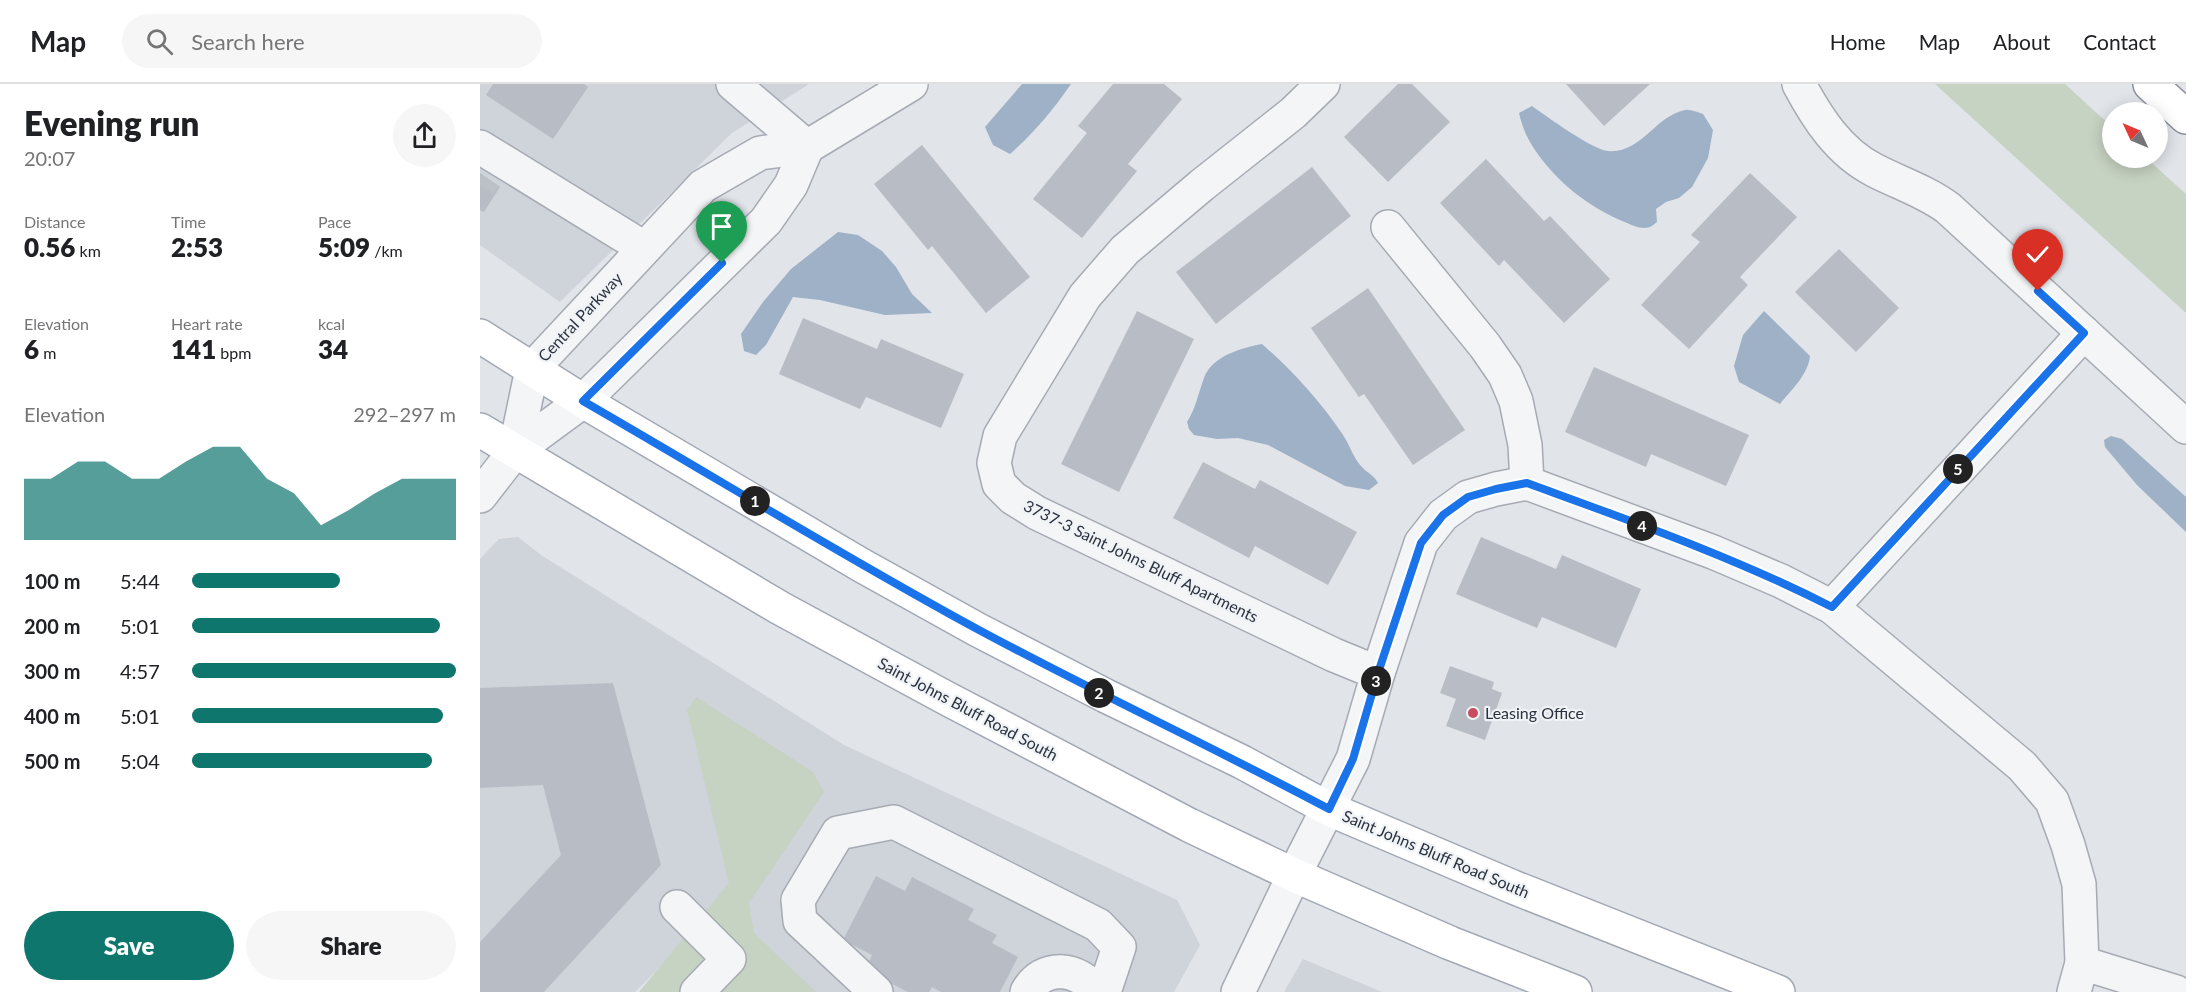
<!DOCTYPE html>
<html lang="en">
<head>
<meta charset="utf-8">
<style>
	:root { --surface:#fff; --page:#f6f6f6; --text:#202124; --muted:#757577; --line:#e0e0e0; --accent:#0f766e }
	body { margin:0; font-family:Lato,sans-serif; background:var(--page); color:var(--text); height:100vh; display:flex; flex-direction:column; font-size:22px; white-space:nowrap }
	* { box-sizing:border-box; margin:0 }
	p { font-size:20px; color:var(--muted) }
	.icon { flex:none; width:33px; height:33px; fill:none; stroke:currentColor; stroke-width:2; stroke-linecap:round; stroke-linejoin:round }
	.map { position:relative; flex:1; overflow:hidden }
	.details { display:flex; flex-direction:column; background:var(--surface); width:480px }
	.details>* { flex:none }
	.needle { width:39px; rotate:314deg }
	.buttons { position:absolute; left:1622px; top:18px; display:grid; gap:12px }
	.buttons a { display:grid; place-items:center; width:66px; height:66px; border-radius:50%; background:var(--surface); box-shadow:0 3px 15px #0003; font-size:30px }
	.pin { position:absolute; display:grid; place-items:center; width:51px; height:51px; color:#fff; margin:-62px -26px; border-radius:50% 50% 50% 0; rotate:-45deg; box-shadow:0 0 6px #0007 }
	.pin .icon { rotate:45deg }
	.km { position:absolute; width:30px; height:30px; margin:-15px; border-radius:50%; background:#222; color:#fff; font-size:16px; line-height:30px; text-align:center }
	.round { display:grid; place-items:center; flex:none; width:63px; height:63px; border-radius:32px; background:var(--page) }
	.headline { display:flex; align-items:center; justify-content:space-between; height:102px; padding:0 24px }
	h1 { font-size:33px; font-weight:800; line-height:45px }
	.stats { display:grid; grid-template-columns:repeat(3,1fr); gap:9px; height:102px; padding:6px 24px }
	.stats div { display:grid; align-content:center }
	.stats b { font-size:26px; font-weight:800 }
	.stats small { font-size:16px; font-weight:400 }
	.stats p { font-size:16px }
	.chart { height:168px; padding:12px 24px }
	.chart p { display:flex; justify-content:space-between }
	.chart svg { width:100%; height:108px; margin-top:6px; fill:var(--accent); opacity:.7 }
	.action { display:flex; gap:12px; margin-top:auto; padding:12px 24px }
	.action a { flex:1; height:69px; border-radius:36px; background:var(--accent); color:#fff; font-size:24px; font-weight:800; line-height:69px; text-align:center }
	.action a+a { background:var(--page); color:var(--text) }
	ul { padding:0 24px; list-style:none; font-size:20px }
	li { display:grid; grid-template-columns:96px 72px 1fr; align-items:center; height:45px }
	li i { height:15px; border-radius:8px; background:var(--accent) }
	header { display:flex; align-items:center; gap:36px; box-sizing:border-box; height:84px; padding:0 30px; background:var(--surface); border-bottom:2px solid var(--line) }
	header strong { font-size:28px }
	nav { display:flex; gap:33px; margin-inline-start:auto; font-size:21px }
	.search { width:420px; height:54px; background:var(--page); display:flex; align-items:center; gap:15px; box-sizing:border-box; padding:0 21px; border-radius:33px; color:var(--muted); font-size:22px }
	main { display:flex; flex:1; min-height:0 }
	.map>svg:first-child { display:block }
</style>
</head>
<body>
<header>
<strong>Map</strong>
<div class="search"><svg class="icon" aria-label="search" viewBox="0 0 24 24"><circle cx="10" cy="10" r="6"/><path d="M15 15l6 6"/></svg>Search here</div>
<nav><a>Home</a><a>Map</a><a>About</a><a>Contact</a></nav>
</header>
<main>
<section class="details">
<div class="headline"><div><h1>Evening run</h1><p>20:07</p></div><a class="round"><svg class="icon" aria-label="share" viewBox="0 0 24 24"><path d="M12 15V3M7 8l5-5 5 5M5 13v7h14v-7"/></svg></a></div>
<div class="stats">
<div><p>Distance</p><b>0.56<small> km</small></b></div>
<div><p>Time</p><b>2:53</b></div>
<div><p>Pace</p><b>5:09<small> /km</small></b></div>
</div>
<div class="stats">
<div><p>Elevation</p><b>6<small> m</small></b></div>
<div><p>Heart rate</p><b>141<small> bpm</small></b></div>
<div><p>kcal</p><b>34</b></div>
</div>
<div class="chart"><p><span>Elevation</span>292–297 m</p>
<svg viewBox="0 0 160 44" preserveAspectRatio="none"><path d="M0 44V19L10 19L20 12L30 12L40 19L50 19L60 12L70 6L80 6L90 19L100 25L110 38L120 32L130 25L140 19L150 19L160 19V44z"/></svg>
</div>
<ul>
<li><b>100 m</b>5:44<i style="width:56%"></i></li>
<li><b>200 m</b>5:01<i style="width:94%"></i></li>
<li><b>300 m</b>4:57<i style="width:100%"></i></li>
<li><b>400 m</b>5:01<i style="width:95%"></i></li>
<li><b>500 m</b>5:04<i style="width:91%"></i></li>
</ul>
<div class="action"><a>Save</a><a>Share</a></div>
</section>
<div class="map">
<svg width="1706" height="908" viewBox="0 0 1706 908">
	<rect width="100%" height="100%" fill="#e1e4e9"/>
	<g fill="#cfd3da">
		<path d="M0 0H329L252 49 80 218 0 161Z"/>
		<path d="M38 453 61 471 364 661 697 816 720 861 694 908H316L232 831 155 908H0V475L19 455Z"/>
		<path d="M823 875 902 908H804Z"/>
	</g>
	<g fill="#c6d2c2">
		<path d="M1455 0H1585L1632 43V74H1666L1706 110V229Z"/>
		<path d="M216 613 333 688 344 708 269 819 274 849 336 908H159L249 799 207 626Z"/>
	</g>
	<g fill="#9eb1c6">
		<path d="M542 0H591C573 26 554 49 530 70L513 61 505 43Z"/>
		<path d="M1052 22C1066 32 1113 66 1128 67 1161 70 1175 32 1205 26 1210 25 1217 28 1223 30L1233 46 1228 74 1212 103 1199 114 1186 118 1176 125 1177 138C1173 141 1170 144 1164 144 1158 144 1152 141 1147 139 1109 124 1075 97 1053 63 1046 52 1042 42 1039 29Z"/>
		<path d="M358 148 378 151 402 167 416 183 432 210 452 229 405 231 340 216 313 213 286 261 276 271 264 267 261 250 283 218 311 185Z"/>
		<path d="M1284 227 1330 272C1328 291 1311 306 1300 320L1259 298 1254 282 1263 251Z"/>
		<path d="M782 260C812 286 841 318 863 351 870 361 873 374 882 383 887 389 894 391 898 399L889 406 865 402 788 361 758 354 737 355 714 351 709 345 707 338C716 324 718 310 724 294 732 272 761 264 782 260Z"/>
		<path d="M1631 352 1642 355 1706 413V448L1657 401 1625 363 1624 356Z"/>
	</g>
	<g fill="#b8bdc5">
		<path d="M13 0H104L108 3 73 55 6 11Z"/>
		<path d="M633 0H684L702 15 648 80 657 87 602 154 553 115 607 49 598 42Z"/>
		<path d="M918 0H932L970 38 908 98 864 53Z"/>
		<path d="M1086 0H1170L1124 42Z"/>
		<path d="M442 61 550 193 506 229 452 162 448 166 394 100Z"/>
		<path d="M1006 75 1064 137 1070 132 1130 195 1084 239 1024 176 1019 182 960 119Z"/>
		<path d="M832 83 871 132 736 240 696 188Z"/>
		<path d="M0 89 20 103 4 128 0 126Z"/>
		<path d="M1270 89 1317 133 1260 193 1268 201 1209 265 1161 221 1220 158 1211 151Z"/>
		<path d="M1359 165 1419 224 1376 268 1315 208Z"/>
		<path d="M888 204 985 346 933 381 884 310 879 313 831 244Z"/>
		<path d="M657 227 714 255 639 408 581 380Z"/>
		<path d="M323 234 397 265 401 255 484 290 461 344 386 313 380 325 299 290Z"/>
		<path d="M1114 283 1269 351 1246 402 1171 370 1166 383 1085 348Z"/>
		<path d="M723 378 775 405 780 396 877 448 848 501 775 462 769 474 693 434Z"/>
		<path d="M1001 453 1076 485 1082 471 1161 505 1136 564 1062 533 1057 544 976 510Z"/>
		<path d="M970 582 1014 598 1012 605 1022 609 1005 656 966 642 976 615 960 609Z"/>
		<path d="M133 599 181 781 64 908H0V858L81 771 63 701 0 704V604Z"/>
		<path d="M396 792 425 807 432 793 494 825 488 836 517 851 512 859 538 873 520 908H461L452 903 449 908H428L385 886 392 871 363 856Z"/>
	</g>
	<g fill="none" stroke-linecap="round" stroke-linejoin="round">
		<path stroke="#bcc0c7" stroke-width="33" stroke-dasharray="33 16" stroke-linecap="butt" d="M0 101 5 93"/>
		<g stroke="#a6abb3" stroke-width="36">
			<g id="minor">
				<path d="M253 0 327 63"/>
				<path d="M843 0 813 29 722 101 645 166 605 212 520 352 514 379 519 400 533 414 557 429 854 571 898 589"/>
				<path d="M1319 0C1337 34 1359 68 1394 86 1419 99 1445 107 1468 124L1706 343"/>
				<path d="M0 63 164 164"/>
				<path d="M908 143 1005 262 1025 291 1036 317 1045 361 1047 399"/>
				<path d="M35 367 52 285 223 102 280 69 327 63 431 0"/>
				<path d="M0 412 35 367 103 317 286 137 311 101 327 63"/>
				<path d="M1352 523 1604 249"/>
				<path d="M197 823 249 875 217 908"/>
				<path d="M1602 879 1696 908"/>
				<path d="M396 908 320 837 318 816 358 749 414 738 618 841 639 863 624 908"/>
				<path d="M547 908C563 879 599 883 616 908"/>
				<path d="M758 908 814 791 873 675 898 589 941 459 963 431 988 413 1016 405 1047 399 1233 468 1301 497 1352 523 1542 682 1572 717 1588 761 1599 800 1602 879 1594 908"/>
			</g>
		</g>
		<g stroke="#a1a8b4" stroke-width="36">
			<g id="major">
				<path d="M0 252 103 317 381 481 498 546 626 612 762 678 849 725 1033 803 1298 908"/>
				<path d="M0 346 300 524 466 614 709 741 814 791 970 859 1095 908"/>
			</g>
		</g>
		<g stroke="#89919e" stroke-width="36">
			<path id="highway" d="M1670 0 1706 33"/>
		</g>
		<use href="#minor" stroke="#f3f5f7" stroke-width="33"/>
		<use href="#major" stroke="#fff" stroke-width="33"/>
		<use href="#highway" stroke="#fff" stroke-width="33"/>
	</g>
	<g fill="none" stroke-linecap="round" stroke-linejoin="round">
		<g stroke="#fff" stroke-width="12">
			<path id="route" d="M242 179 103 317C235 393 364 473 499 546 614 608 733 663 849 725L873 675 898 589 941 459 963 431 988 413 1016 405 1047 399C1151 437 1254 473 1352 523L1604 249 1558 207"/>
		</g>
		<use href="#route" stroke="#1a73e8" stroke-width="8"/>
	</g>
	<circle fill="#c64d5e" stroke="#f0f3f6" stroke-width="2" cx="993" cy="629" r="6"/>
	<g text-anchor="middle" stroke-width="4.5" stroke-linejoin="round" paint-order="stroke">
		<g font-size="16" fill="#2a323f" stroke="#f0f3f6">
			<text transform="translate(100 233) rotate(-47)" y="6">Central Parkway</text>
			<text transform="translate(661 477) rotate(26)" y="6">3737-3 Saint Johns Bluff Apartments</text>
			<text transform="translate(488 625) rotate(28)" y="6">Saint Johns Bluff Road South</text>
			<text transform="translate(956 770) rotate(23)" y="6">Saint Johns Bluff Road South</text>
		</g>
		<g font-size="16" fill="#2a323f" stroke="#f0f3f6" text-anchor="start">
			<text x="1005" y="635">Leasing Office</text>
		</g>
	</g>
</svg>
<div class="buttons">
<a><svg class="needle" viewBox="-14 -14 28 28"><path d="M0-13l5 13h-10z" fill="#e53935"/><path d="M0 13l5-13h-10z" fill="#757577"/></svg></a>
</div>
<div class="pin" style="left:242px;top:179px;background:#1e9e55"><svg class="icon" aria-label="arrive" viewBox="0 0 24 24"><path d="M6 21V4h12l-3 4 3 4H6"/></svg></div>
<div class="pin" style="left:1558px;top:207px;background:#d93025"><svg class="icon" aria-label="check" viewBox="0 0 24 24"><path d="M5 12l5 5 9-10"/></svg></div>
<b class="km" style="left:275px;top:417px">1</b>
<b class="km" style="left:619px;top:609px">2</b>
<b class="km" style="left:896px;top:597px">3</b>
<b class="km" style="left:1162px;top:442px">4</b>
<b class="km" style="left:1478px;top:385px">5</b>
</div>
</main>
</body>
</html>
